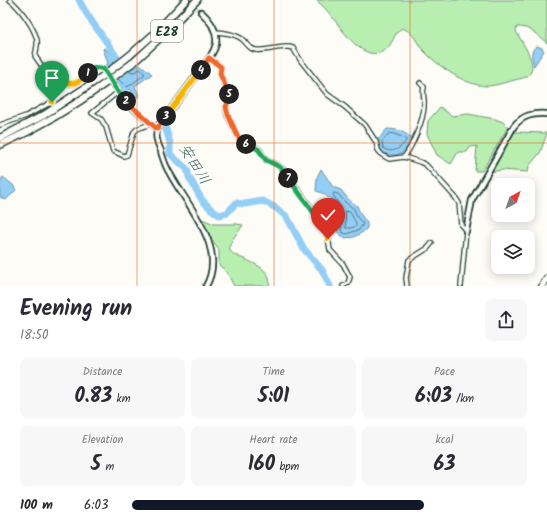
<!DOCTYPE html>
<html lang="en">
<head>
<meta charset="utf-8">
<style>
	:root { --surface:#fff; --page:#f7f7f7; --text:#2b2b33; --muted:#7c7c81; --accent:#111827 }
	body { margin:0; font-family:Kalam,"Klee One",sans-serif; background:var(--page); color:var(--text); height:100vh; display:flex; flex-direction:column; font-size:15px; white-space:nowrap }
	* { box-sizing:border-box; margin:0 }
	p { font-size:13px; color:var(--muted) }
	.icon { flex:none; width:22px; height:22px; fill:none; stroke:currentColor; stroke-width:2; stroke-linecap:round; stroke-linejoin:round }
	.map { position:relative; height:286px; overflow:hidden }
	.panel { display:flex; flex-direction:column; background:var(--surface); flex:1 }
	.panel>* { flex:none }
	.needle { width:26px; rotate:40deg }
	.fabs { position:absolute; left:491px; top:178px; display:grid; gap:8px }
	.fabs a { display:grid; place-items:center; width:44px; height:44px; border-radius:8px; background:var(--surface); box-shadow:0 2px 10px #0003; font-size:20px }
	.pin { position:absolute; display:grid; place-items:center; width:34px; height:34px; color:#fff; margin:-41px -17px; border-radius:50% 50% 50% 0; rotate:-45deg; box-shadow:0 0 4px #0007 }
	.pin .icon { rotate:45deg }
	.km { position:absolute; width:20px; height:20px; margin:-10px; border-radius:50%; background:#222; color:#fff; font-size:11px; line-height:20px; text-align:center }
	.round { display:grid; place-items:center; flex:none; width:42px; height:42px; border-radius:8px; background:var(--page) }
	.overview { display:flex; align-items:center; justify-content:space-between; height:68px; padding:0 20px }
	h1 { font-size:22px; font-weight:800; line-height:30px }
	.metrics { display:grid; grid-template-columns:repeat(3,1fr); gap:6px; height:68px; padding:4px 20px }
	.metrics div { display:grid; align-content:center; border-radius:8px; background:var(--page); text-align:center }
	.metrics b { font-size:20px; font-weight:800 }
	.metrics small { font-size:11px; font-weight:400 }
	.metrics p { font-size:11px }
	ul { padding:0 20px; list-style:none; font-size:13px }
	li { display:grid; grid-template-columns:64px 48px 1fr; align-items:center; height:30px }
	li i { height:10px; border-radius:5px; background:var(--accent) }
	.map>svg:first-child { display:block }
</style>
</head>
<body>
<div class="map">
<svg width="547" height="286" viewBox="0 0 547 286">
	<rect width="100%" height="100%" fill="#fdfcf7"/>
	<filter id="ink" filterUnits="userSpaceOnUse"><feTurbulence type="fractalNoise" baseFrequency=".025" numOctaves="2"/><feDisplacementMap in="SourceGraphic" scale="8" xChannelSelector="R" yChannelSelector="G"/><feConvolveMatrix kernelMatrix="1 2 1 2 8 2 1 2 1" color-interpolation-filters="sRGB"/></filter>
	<g filter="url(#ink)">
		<g fill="#b8efb1" stroke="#6c9672">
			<path d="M316 0H547V43C538 36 530 26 517 27L516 31C522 44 547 74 519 79 508 81 497 86 486 86 464 85 438 66 423 50 415 41 416 35 403 28 393 31 394 45 384 51 364 63 343 31 333 18 328 11 322 5 316 0Z"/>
			<path d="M440 107 452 116 468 114 495 119 503 122 508 127 482 171H475L477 146 470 147 467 152H458L451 164 437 155 427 134 428 121Z"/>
			<path d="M515 132 547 133 540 153 529 166 528 172 502 170 490 172 509 139Z"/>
			<path d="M202 219 214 224H237L243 225C240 231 227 242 230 250 232 259 275 263 269 286H234L226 271 219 265V250L205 229Z"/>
		</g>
		<g fill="#95cef5" stroke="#6694a8">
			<path d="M537 46 542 48 544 51 534 66C532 57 529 51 537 46Z"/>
			<path d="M104 48 131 67 133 68 139 65H141L152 74 135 86 139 96 136 98 130 89 123 93 121 91 122 90C115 82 109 75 106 65L108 63 103 49Z"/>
			<path d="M387 129C396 129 407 132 412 140 410 143 405 150 402 153 397 156 385 156 380 151 378 149 378 144 377 141Z"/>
			<path d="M321 169 333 187 341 190 348 199 357 206 361 215 367 223V228L363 232 354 237 345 238 338 233C336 228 338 225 338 220 337 206 330 194 316 191L317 177Z"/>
			<path d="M3 177 13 185 16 190 6 200 0 197V184L2 178Z"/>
		</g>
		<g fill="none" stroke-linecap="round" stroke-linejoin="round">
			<g stroke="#4e7781" stroke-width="1">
				<path d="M118 79 126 87 131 85 145 74 140 69 134 72 129 71"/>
				<path d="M390 133 397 135 406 139V141C400 149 392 154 383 148L382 142Z"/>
				<path d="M334 193 338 194 345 202 354 209 357 217 363 224 359 230 346 234 342 232C340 227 342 223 341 218 340 210 338 201 333 195Z"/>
				<path d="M346 211 350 212 356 223V226L351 228H346Z"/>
			</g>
			<g stroke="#95cef5" stroke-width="7">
				<path d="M79 0C90 23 108 41 120 63"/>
				<path d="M165 126 170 143V154L187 169 189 177 202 200 211 209 219 215 227 213 236 203 245 204 263 201 276 208 287 217 304 249 322 270 330 286"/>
			</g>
			<path stroke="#d1d6d0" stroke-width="4.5" stroke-dasharray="4.5 2" stroke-linecap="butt" d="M187 0 201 12"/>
			<g stroke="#1f3d34" stroke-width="6">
				<g id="street">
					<path d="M10 0C20 8 34 27 37 40 38 45 36 51 35 56 41 65 47 74 56 79 84 98 88 57 105 71L118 92 133 109 157 129"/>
					<path d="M215 32C223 32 235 34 242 39 247 43 248 49 256 50 267 52 284 44 293 48L301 61 327 94 345 107 365 125 376 142 378 150 382 155 389 159 404 157 420 162 426 165 437 177 455 197 459 203 461 225 466 231 461 286"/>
					<path d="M209 58 221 67 220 74 230 97 226 107 227 115 240 141 248 145 256 147 260 150 266 160 278 165 283 169 321 221 328 237 330 250 343 264 350 277 348 283 343 286"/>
					<path d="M118 92 92 113 101 119 106 127 113 151 124 156 127 155 134 132 137 129 150 124"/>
					<path d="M0 125 26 116 52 102 57 81"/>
					<path d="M404 157C412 147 424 119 424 106 425 99 422 94 424 87L420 83"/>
					<path d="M407 286 406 278 409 260 428 248 432 243"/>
				</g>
			</g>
			<g stroke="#1f3d34" stroke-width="8">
				<g id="secondary">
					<path d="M201 12C210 20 218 30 216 44 214 53 206 63 200 70 187 89 173 107 159 125 154 134 157 142 161 151 162 156 164 161 166 166 182 201 229 245 206 286"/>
					<path d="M466 231 472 200 514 126C523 115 533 113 547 114"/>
				</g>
			</g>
			<g stroke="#1f3d34" stroke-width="8">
				<path id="primary" d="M542 286 547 278"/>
			</g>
			<g stroke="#1f3d34" stroke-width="9">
				<g id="highway">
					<path d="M129 56 155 33 186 0"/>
					<path d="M135 61 160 38 197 0"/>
					<path d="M0 138 44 115 103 76"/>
					<path d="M0 145C38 128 73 107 107 82"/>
				</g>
			</g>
			<use href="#street" stroke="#fdfcf7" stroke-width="3.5"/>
			<use href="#secondary" stroke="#fdfcf7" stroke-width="4.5"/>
			<use href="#primary" stroke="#fdfcf7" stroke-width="5.5"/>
			<use href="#highway" stroke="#fdfcf7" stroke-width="6"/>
			<g stroke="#1f3d34" stroke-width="9" stroke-linecap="butt">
				<g id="highway-bridge">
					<path d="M103 76 129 56"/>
					<path d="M107 82 135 61"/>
				</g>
			</g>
			<use href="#highway-bridge" stroke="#fdfcf7" stroke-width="6"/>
		</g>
	</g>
	<g fill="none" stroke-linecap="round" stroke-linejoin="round" filter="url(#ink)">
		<g stroke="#fff" stroke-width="8">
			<path id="split-1" d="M52 102 58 80C74 85 76 86 88 73"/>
		</g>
		<g stroke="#fff" stroke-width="8">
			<path id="split-2" d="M88 73C93 68 99 65 105 71L118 92 126 101"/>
		</g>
		<g stroke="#fff" stroke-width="8">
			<path id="split-3" d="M126 101 157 129 166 116"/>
		</g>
		<g stroke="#fff" stroke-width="8">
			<path id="split-4" d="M166 116 201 70"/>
		</g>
		<g stroke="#fff" stroke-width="8">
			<path id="split-5" d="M201 70 209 58 221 67 220 74 229 94"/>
		</g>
		<g stroke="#fff" stroke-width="8">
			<path id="split-6" d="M229 94 230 97 226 107 228 115 240 141 246 144"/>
		</g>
		<g stroke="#fff" stroke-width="8">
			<path id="split-7" d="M246 144 258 149 266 160 280 167 288 178"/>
		</g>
		<g stroke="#fff" stroke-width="8">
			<path id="split-8" d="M288 178 323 225"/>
		</g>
		<g stroke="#fff" stroke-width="8">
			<path id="split-9" d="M323 225 328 239"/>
		</g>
		<use href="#split-1" stroke="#f5b400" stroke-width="5"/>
		<use href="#split-2" stroke="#22a559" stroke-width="5"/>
		<use href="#split-3" stroke="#f0652b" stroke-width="5"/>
		<use href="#split-4" stroke="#f5b400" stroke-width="5"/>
		<use href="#split-5" stroke="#f0652b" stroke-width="5"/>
		<use href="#split-6" stroke="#f0652b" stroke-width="5"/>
		<use href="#split-7" stroke="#22a559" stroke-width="5"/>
		<use href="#split-8" stroke="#22a559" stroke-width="5"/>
		<use href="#split-9" stroke="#f5b400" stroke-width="5"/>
	</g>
	<path fill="none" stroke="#e8590c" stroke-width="1" stroke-opacity="0.55" d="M137 0V286M274 0V286M410 0V286M0 143H547"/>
	<g text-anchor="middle" stroke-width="3" stroke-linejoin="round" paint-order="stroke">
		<rect fill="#fdfcf7" stroke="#62766e" stroke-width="1" x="151" y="20" width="32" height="22" rx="3"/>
		<g font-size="13" font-weight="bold" fill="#1f3d34">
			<text x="167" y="36">E28</text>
		</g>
		<g font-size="15" font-style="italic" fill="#3c6164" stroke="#fdfcf7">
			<text transform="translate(195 164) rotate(58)" y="5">安田川</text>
		</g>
	</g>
</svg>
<div class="fabs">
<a><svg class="needle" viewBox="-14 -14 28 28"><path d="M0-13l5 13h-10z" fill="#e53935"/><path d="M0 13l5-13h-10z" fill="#7c7c81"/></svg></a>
<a><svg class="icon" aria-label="layers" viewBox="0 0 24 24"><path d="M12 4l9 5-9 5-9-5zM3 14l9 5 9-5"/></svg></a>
</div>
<div class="pin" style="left:52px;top:102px;background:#1e9e55"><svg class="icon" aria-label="arrive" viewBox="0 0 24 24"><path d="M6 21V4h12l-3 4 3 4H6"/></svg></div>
<div class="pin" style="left:328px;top:239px;background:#d93025"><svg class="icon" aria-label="check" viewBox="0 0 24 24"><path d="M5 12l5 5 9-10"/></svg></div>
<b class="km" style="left:88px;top:73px">1</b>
<b class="km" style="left:126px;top:101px">2</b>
<b class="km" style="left:166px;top:116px">3</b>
<b class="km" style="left:201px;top:70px">4</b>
<b class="km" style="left:229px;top:94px">5</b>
<b class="km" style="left:246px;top:144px">6</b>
<b class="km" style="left:288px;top:178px">7</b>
</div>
<section class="panel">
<div class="overview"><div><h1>Evening run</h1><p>18:50</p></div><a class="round"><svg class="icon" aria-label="share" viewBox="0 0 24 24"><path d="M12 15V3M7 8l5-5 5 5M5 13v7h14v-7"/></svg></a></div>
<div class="metrics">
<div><p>Distance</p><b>0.83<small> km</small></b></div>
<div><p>Time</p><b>5:01</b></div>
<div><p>Pace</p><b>6:03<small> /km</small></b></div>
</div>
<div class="metrics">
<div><p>Elevation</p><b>5<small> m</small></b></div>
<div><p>Heart rate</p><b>160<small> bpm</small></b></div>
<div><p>kcal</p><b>63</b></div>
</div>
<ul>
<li><b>100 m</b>6:03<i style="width:74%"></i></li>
</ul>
</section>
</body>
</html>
